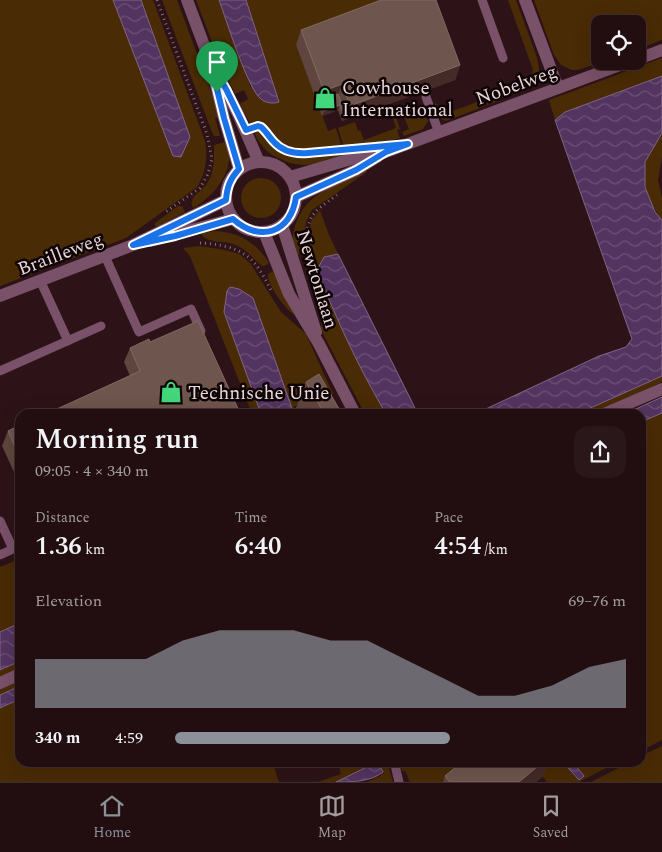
<!DOCTYPE html>
<html lang="en">
<head>
<meta charset="utf-8">
<style>
	:root { --surface:#220e11; --page:#2a171a; --text:#f1f3f6; --muted:#a29c9f; --line:#3f2e31; --accent:#8c9099 }
	body { margin:0; font-family:Spectral,serif; background:var(--page); color:var(--text); height:100vh; display:flex; flex-direction:column; font-size:19px; white-space:nowrap }
	* { box-sizing:border-box; margin:0 }
	p { font-size:16px; color:var(--muted) }
	.icon { flex:none; width:28px; height:28px; fill:none; stroke:currentColor; stroke-width:2; stroke-linecap:round; stroke-linejoin:round }
	.map { position:relative; flex:1; overflow:hidden }
	.details { position:absolute; left:15px; top:409px; width:631px; height:358px; display:flex; flex-direction:column; background:var(--surface); border-radius:15px; box-shadow:0 5px 20px #0002,0 0 0 1px var(--line) }
	.details>* { flex:none }
	.tools { position:absolute; left:591px; top:15px; display:grid; gap:10px }
	.tools a { display:grid; place-items:center; width:55px; height:55px; border-radius:10px; background:var(--surface); box-shadow:0 5px 20px #0002,0 0 0 1px var(--line); font-size:25px }
	.pin { position:absolute; display:grid; place-items:center; width:42px; height:42px; color:#fff; margin:-51px -21px; border-radius:50% 50% 50% 0; rotate:-45deg; box-shadow:0 0 5px #0007 }
	.pin .icon { rotate:45deg }
	.round { display:grid; place-items:center; flex:none; width:52px; height:52px; border-radius:15px; background:var(--page) }
	.summary { display:flex; align-items:center; justify-content:space-between; height:85px; padding:0 20px }
	h1 { font-size:28px; font-weight:600; line-height:38px }
	.figures { display:grid; grid-template-columns:repeat(3,1fr); gap:8px; height:85px; padding:5px 20px }
	.figures div { display:grid; align-content:center }
	.figures b { font-size:25px; font-weight:600 }
	.figures small { font-size:14px; font-weight:400 }
	.figures p { font-size:14px }
	.chart { height:140px; padding:10px 20px }
	.chart p { display:flex; justify-content:space-between }
	.chart svg { width:100%; height:90px; margin-top:5px; fill:var(--accent); opacity:.7 }
	ul { padding:0 20px; list-style:none; font-size:16px }
	li { display:grid; grid-template-columns:80px 60px 1fr; align-items:center; height:38px }
	li i { height:12px; border-radius:6px; background:var(--accent) }
	.menu { display:flex; justify-content:space-around; align-items:center; height:70px; border-top:1px solid var(--line); background:var(--surface); font-size:14px; color:var(--muted) }
	.menu a { display:grid; justify-items:center; gap:2px }
	.menu .active { color:var(--accent) }
	.map>svg:first-child { display:block }
</style>
</head>
<body>
<div class="map">
<svg width="662" height="782" viewBox="0 0 662 782">
	<defs>
		<pattern id="water-waves" width="16" height="10" patternUnits="userSpaceOnUse" patternTransform="scale(1.25)"><rect width="16" height="10" fill="#533460"/><path d="M0 5q4-4 8 0t8 0" fill="none" stroke="#6c5176"/></pattern>
	</defs>
	<rect width="100%" height="100%" fill="#2d1317"/>
	<g fill="#492b05">
		<path d="M0 0H113L173 156 190 137 141 0H153L205 141C208 158 206 172 197 187L126 238 0 286Z"/>
		<path d="M162 0H177L215 102 219 117 215 118 220 136H214L212 132Z"/>
		<path d="M196 0H219L251 88 260 43 246 0H416L296 45 328 131 336 128 342 148C324 149 301 156 284 146 268 138 269 119 251 125L240 104 248 99 244 90 235 94 220 63Z"/>
		<path d="M508 0H516C521 14 526 27 531 41 540 65 548 84 517 94L515 90 500 96 501 100 446 121 441 119 434 105 435 103 437 104 442 115 521 86 528 81 533 70Z"/>
		<path d="M534 0H662V40L638 49V24H600V61H605L578 70H572L561 65 554 55Z"/>
		<path d="M662 58V76L565 112 555 120 549 100Z"/>
		<path d="M419 106 424 110 428 121 423 129 404 136 402 132 409 129 403 114 396 117 400 129 397 130 400 138 384 143 344 148 338 128 355 122 358 131 360 130 364 140 396 128 392 115Z"/>
		<path d="M254 129 262 131C266 136 269 142 274 146 298 164 331 151 359 151 325 161 304 175 271 154 263 149 255 138 254 129Z"/>
		<path d="M662 133V157L658 180 662 198V220C651 207 639 178 646 161 649 151 657 142 662 133Z"/>
		<path d="M225 142C226 145 228 149 229 153 232 174 211 199 193 208 188 197 200 192 206 185 215 172 214 160 214 145Z"/>
		<path d="M365 169 367 172 312 210 306 222 302 251 298 255C296 251 294 247 293 244 291 230 300 210 310 201 322 190 350 178 365 169Z"/>
		<circle cx="261" cy="198" r="20"/>
		<path d="M178 206H182L185 212 158 226H155V223Z"/>
		<path d="M320 210 329 235 338 254 324 257 371 388 386 414H365L321 330V305L308 265 307 253 311 221Z"/>
		<path d="M215 231C239 232 257 243 269 263L267 265 262 266C252 258 246 248 233 244 224 241 207 243 202 235V233Z"/>
		<path d="M200 246 225 250 239 254 250 263 281 312 306 334 333 394 315 404 311 396 294 407 298 414H294L253 298 224 312 261 414H252L190 256 183 248Z"/>
		<path d="M273 271 294 312 293 314C285 309 266 283 268 274Z"/>
		<path d="M662 376V382L592 414H577Z"/>
		<path d="M662 413V740L641 751V422Z"/>
		<path d="M20 559V623L0 632V567Z"/>
		<path d="M20 661V669L0 678V670Z"/>
		<path d="M20 680V686L0 695V689Z"/>
		<path d="M20 699V761H272L279 782H0V708Z"/>
		<path d="M662 746V782H591L632 761H641V756Z"/>
		<path d="M382 761H387L393 782H367L380 776 383 772 379 764Z"/>
		<path d="M399 761H476L451 782H410L405 771H402Z"/>
		<path d="M530 761H562L579 780 584 776 572 761H620L579 782H547Z"/>
		<path d="M338 763 371 765 336 782H318L341 774Z"/>
	</g>
	<g fill="url(#water-waves)" stroke="#806584">
		<path d="M113 0H141L190 137 181 157 173 156Z"/>
		<path d="M219 0H246L279 102C274 104 265 103 261 99 248 90 226 19 219 0Z"/>
		<path d="M662 76V133L645 162V187L655 212 662 220V376L577 414H475L599 356 626 347 632 339 555 120 565 112Z"/>
		<path d="M338 254 418 414H386C359 368 336 319 317 270L324 257Z"/>
		<path d="M230 287 239 289 253 298 294 414H261L224 312 227 291Z"/>
		<path d="M662 397V413L641 422V414H625Z"/>
		<path d="M20 623V661L0 670V632Z"/>
		<path d="M20 686V699L0 708V695Z"/>
		<path d="M562 761H572L584 776 579 780Z"/>
		<path d="M379 764 383 772C371 782 352 782 336 782L371 765Z"/>
	</g>
	<g fill="none" stroke-linecap="round" stroke-linejoin="round">
		<g stroke="#866f72" stroke-width="3" stroke-dasharray="1 4" stroke-linecap="butt">
			<path d="M157 0 207 134 212 159 208 174 200 188 164 213"/>
			<path d="M257 126C264 128 267 134 272 140 284 155 303 154 321 152"/>
			<path d="M200 243C223 244 248 249 260 271 265 277 268 285 272 292"/>
			<path d="M305 248C308 216 310 214 337 195"/>
		</g>
		<g stroke="#795169" stroke-width="9">
			<path d="M482 0 503 58"/>
			<path d="M426 97 439 133"/>
			<path d="M105 256 139 332 191 309 201 331"/>
			<path d="M40 280 68 341"/>
			<path d="M0 371 101 326"/>
			<path d="M0 521 13 549 0 555"/>
			<path d="M394 761 399 782"/>
		</g>
		<g stroke="#795169" stroke-width="12">
			<path d="M525 0 558 88"/>
			<path d="M638 59 662 50"/>
			<path d="M290 177 351 159 386 152 631 61"/>
			<path d="M296 197 356 170 377 157"/>
			<path d="M282 225 316 332"/>
			<path d="M264 232 289 294 319 344 355 414"/>
			<path d="M150 241 233 219"/>
			<path d="M0 296 133 245 226 200"/>
			<path d="M604 414 662 389"/>
			<path d="M0 683 20 674"/>
		</g>
		<g stroke="#795169" stroke-width="12">
			<path d="M187 0 211 64 224 118 239 169"/>
			<path d="M216 72 238 114 259 162"/>
			<circle cx="261" cy="197" r="35"/>
		</g>
	</g>
	<g fill="#5f453d">
		<path d="M301 30 460 65 455 80 342 121 338 110 322 116 296 45Z"/>
		<path d="M150 342 240 413 130 376 124 362 130 348Z"/>
		<path d="M306 382 342 414H299L296 408Z"/>
		<path d="M20 425V485L2 446 8 431Z"/>
		<path d="M463 761H548L542 777 536 782H443L445 776Z"/>
	</g>
	<g fill="#452a27">
		<path d="M460 65 455 80 342 121 344 116 346 115 350 106Z"/>
		<path d="M342 84 337 99 320 100 324 91Z"/>
		<path d="M340 105 338 110 322 116 324 111Z"/>
		<path d="M544 761H548L542 777 536 782H519Z"/>
	</g>
	<g fill="#6e554d" stroke="#816963">
		<path d="M381 0H436L460 65 350 106 342 84 324 91 301 30Z"/>
		<path d="M338 94 346 115 344 116 340 105 324 111 320 100Z"/>
		<path d="M198 321 240 413 46 414 140 371 130 348 149 339 150 342Z"/>
		<path d="M319 374 342 414H321L319 409 321 408 306 382Z"/>
		<path d="M20 425V458L8 431Z"/>
		<path d="M463 761H544L519 782H450L445 776Z"/>
	</g>
	<g fill="none" stroke-linecap="round" stroke-linejoin="round">
		<g stroke="#fff" stroke-width="10">
			<path id="route" d="M211 64 226 89 246 130 258 126 261 127C266 131 269 137 274 142 283 152 296 154 308 153L408 144 386 152 356 170 296 197C291 233 260 243 233 219L175 236 133 245 226 200C227 187 230 179 239 169L224 118Z"/>
		</g>
		<use href="#route" stroke="#1a73e8" stroke-width="6"/>
	</g>
	<defs>
		<g id="shop-bare" transform="scale(1.725)"><path d="M-5-2.5h2.3a2.7 3.5 0 0 1 5.4 0H5L5.5 6h-11ZM-1.5-2.5h3a1.5 2.3 0 0 0-3 0Z" fill="#42d77b" stroke="#0e0405" stroke-width="2.5" paint-order="stroke"/></g>
	</defs>
	<g fill-rule="evenodd">
		<use href="#shop-bare" x="325" y="98"/>
		<use href="#shop-bare" x="171" y="392"/>
	</g>
	<g text-anchor="middle" stroke-width="5" stroke-linejoin="round" paint-order="stroke">
		<g font-size="19" fill="#e9d6d8" stroke="#0e0405">
			<text transform="translate(516 84) rotate(-20)" y="7">Nobelweg</text>
			<text transform="translate(60 253) rotate(-21)" y="7">Brailleweg</text>
			<text transform="translate(318 279) rotate(73)" y="7">Newtonlaan</text>
		</g>
		<g font-size="19" fill="#e9d6d8" stroke="#0e0405" text-anchor="start">
			<text x="342" y="94">Cowhouse<tspan x="342" dy="22">International</tspan></text>
			<text x="188" y="399">Technische Unie</text>
		</g>
	</g>
</svg>
<div class="tools">
<a><svg class="icon" aria-label="locate" viewBox="0 0 24 24"><circle cx="12" cy="12" r="6"/><path d="M12 2v4M12 18v4M2 12h4M18 12h4"/></svg></a>
</div>
<div class="pin" style="left:217px;top:92px;background:#1e9e55"><svg class="icon" aria-label="arrive" viewBox="0 0 24 24"><path d="M6 21V4h12l-3 4 3 4H6"/></svg></div>
<section class="details">
<div class="summary"><div><h1>Morning run</h1><p>09:05 · 4 × 340 m</p></div><a class="round"><svg class="icon" aria-label="share" viewBox="0 0 24 24"><path d="M12 15V3M7 8l5-5 5 5M5 13v7h14v-7"/></svg></a></div>
<div class="figures">
<div><p>Distance</p><b>1.36<small> km</small></b></div>
<div><p>Time</p><b>6:40</b></div>
<div><p>Pace</p><b>4:54<small> /km</small></b></div>
</div>
<div class="chart"><p><span>Elevation</span>69–76 m</p>
<svg viewBox="0 0 160 44" preserveAspectRatio="none"><path d="M0 44V20L10 20L20 20L30 20L40 11L50 6L60 6L70 6L80 11L90 11L100 20L110 29L120 38L130 38L140 33L150 24L160 20V44z"/></svg>
</div>
<ul>
<li><b>340 m</b>4:59<i style="width:61%"></i></li>
</ul>
</section>
</div>
<nav class="menu">
<a class="active"><svg class="icon" aria-label="home" viewBox="0 0 24 24"><path d="M3 11l9-7 9 7M6 9v11h12V9"/></svg>Home</a>
<a><svg class="icon" aria-label="map" viewBox="0 0 24 24"><path d="M3 6l6-2 6 2 6-2v14l-6 2-6-2-6 2zM9 4v14M15 6v14"/></svg>Map</a>
<a><svg class="icon" aria-label="saved" viewBox="0 0 24 24"><path d="M7 4h10v16l-5-4-5 4z"/></svg>Saved</a>
</nav>
</body>
</html>
